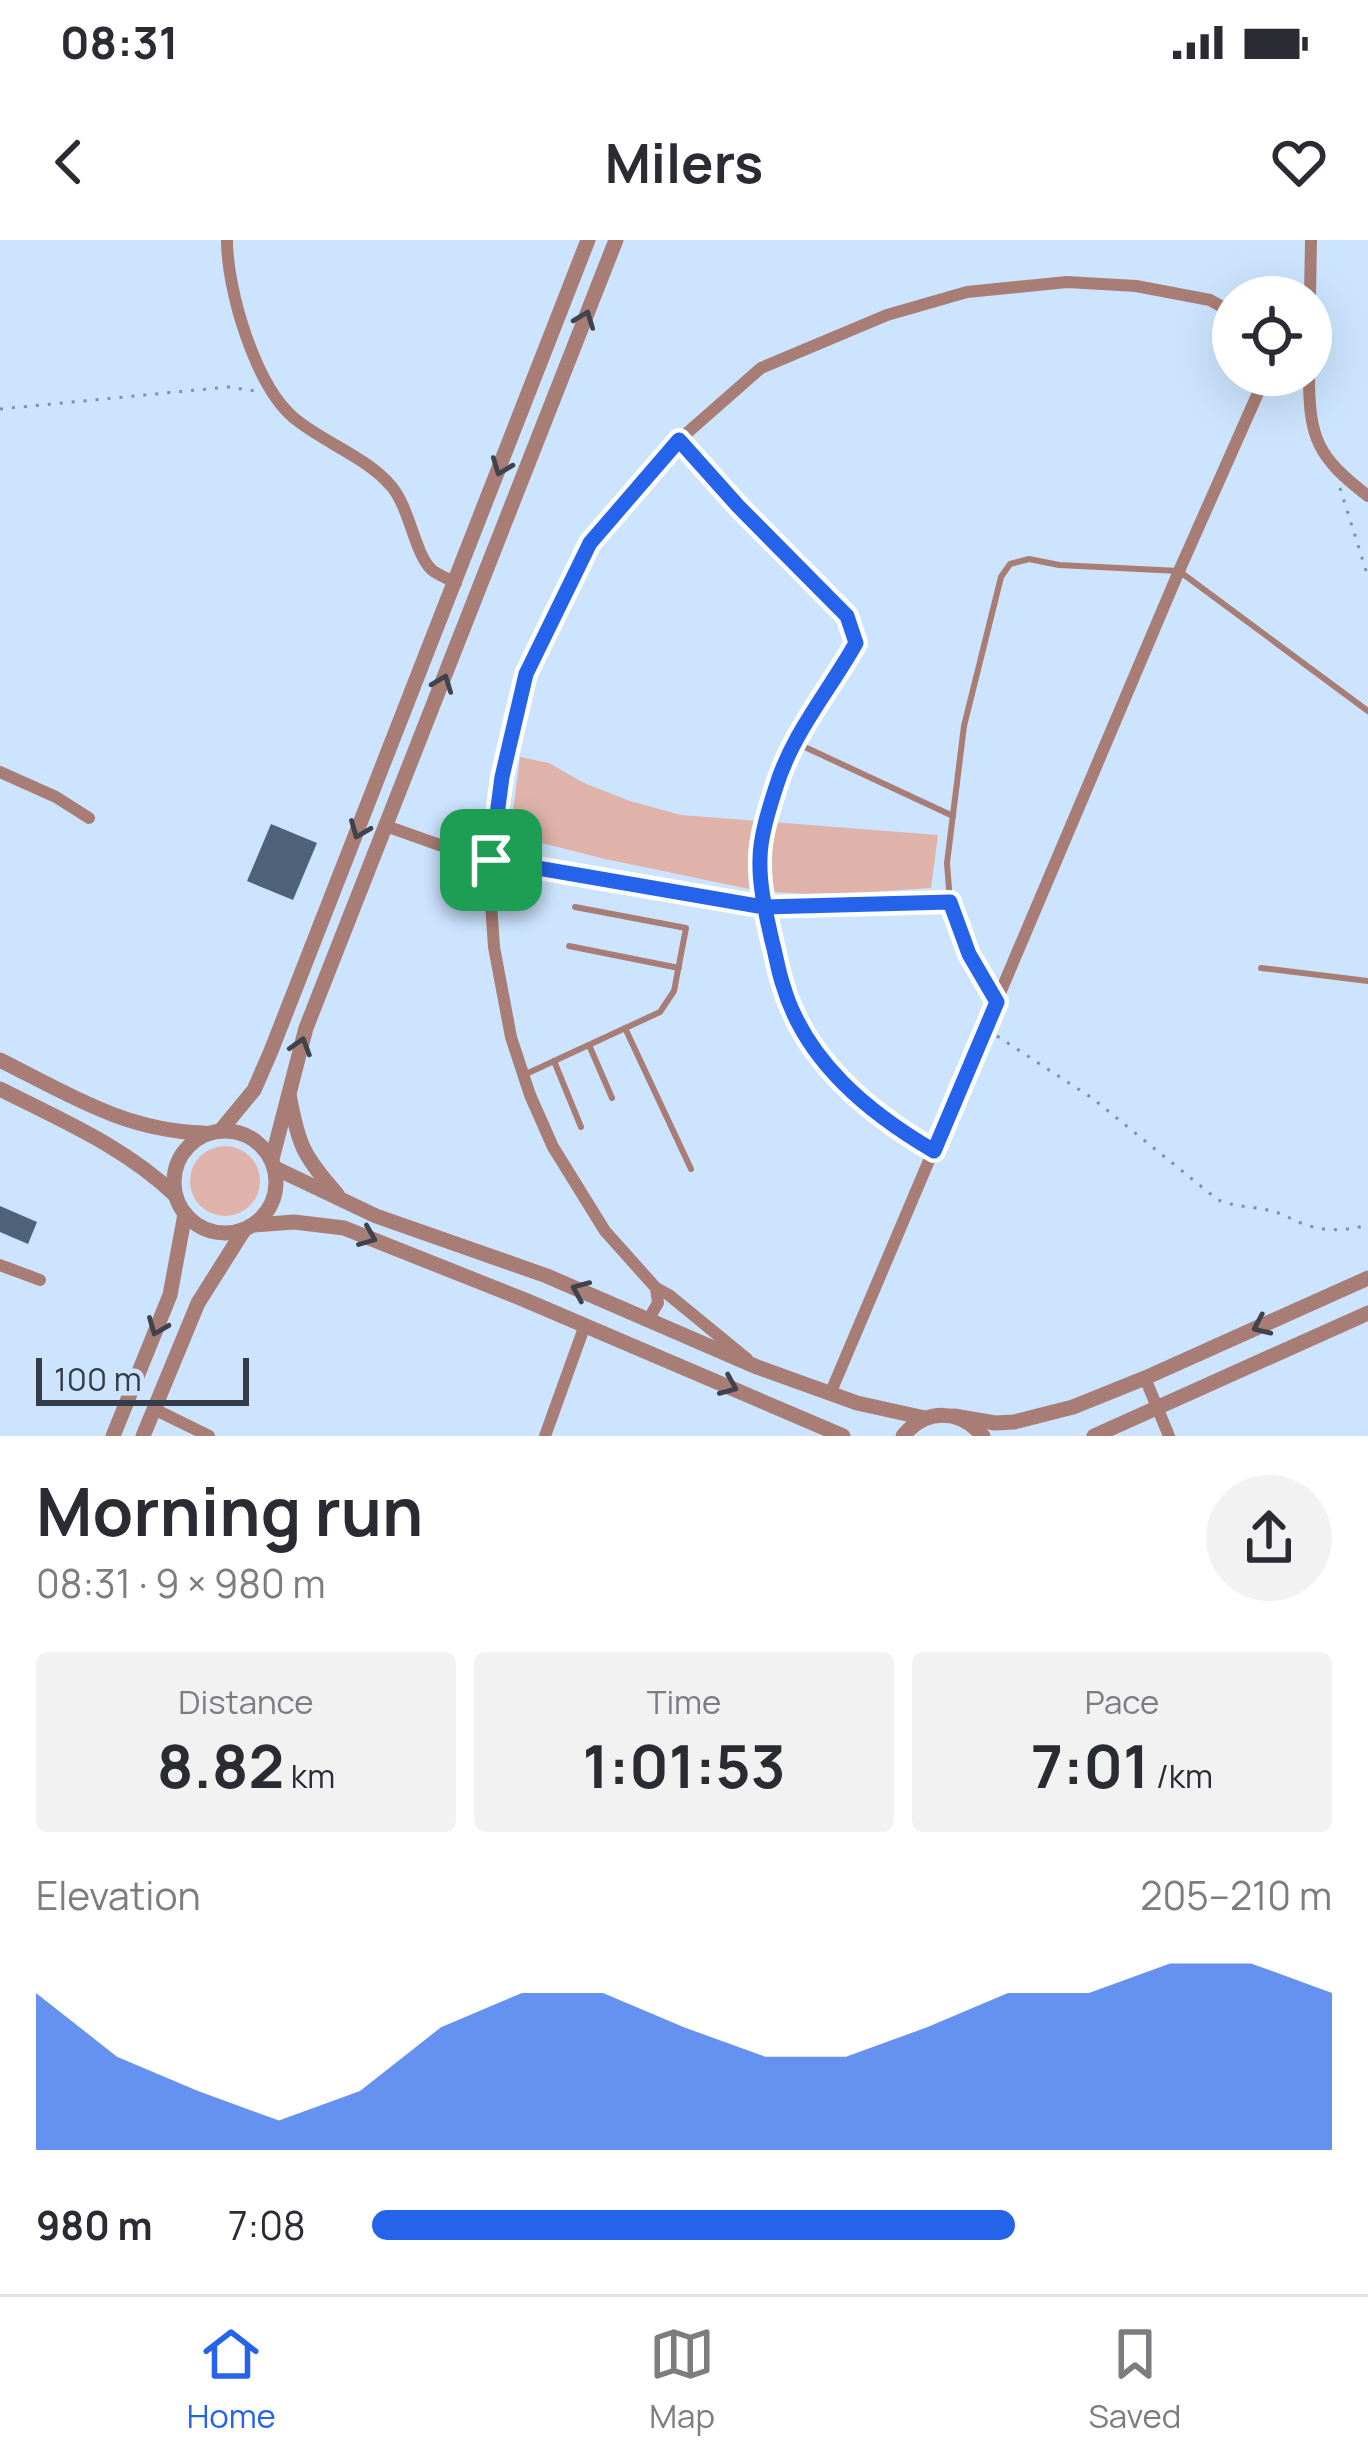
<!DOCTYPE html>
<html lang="en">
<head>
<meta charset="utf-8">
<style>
	:root { --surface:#fff; --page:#f2f2f3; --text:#2b2b33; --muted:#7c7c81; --line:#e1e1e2; --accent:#2563eb }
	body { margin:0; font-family:Manrope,sans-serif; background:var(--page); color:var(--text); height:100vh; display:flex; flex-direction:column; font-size:45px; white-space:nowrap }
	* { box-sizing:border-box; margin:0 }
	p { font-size:39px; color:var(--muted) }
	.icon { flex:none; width:66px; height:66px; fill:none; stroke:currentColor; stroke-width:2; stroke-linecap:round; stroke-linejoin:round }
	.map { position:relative; height:1196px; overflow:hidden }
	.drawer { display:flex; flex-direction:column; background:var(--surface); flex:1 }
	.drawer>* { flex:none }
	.buttons { position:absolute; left:1212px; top:36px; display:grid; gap:24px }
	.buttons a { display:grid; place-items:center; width:120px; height:120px; border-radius:50%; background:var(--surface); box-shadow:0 12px 48px #0002; font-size:60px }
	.scale { position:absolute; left:36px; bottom:30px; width:213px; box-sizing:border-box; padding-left:12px; border:6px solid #343d47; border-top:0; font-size:33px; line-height:42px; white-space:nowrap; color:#343d47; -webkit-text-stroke:9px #cce4fe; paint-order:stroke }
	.pin { position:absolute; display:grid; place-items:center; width:102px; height:102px; color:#fff; margin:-51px; border-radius:24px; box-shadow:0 6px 18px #0006 }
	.round { display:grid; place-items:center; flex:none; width:126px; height:126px; border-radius:63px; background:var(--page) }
	.overview { display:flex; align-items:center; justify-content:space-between; height:204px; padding:0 36px }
	h1 { font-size:66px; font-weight:700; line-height:90px }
	.metrics { display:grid; grid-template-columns:repeat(3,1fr); gap:18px; height:204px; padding:12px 36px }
	.metrics div { display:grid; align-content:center; border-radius:12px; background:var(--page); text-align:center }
	.metrics b { font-size:60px; font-weight:700 }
	.metrics small { font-size:33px; font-weight:400 }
	.metrics p { font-size:33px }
	.chart { height:336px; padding:24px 36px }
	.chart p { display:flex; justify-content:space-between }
	.chart svg { width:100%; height:216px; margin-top:12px; fill:var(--accent); opacity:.7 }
	ul { padding:0 36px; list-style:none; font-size:39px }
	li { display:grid; grid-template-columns:192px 144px 1fr; align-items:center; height:90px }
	li i { height:30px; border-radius:15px; background:var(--accent) }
	.status { display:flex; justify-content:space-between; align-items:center; height:84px; padding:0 60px; background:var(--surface); direction:ltr }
	.status svg { height:33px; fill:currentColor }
	header { display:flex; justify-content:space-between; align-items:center; height:156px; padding:0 36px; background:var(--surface); font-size:54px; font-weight:700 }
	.dock { display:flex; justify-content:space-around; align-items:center; height:168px; border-top:3px solid var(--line); background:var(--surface); font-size:33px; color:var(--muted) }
	.dock a { display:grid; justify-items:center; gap:6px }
	.dock .current { color:var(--accent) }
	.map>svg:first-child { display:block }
</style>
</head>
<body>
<div class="status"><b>08:31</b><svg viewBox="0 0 49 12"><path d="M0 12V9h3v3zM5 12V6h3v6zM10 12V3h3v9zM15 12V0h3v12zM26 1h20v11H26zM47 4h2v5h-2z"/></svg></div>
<header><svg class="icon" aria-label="back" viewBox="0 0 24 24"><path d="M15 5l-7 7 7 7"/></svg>Milers<svg class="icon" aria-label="heart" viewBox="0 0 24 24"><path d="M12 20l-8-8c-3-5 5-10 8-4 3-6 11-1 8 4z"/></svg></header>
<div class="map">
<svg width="1368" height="1196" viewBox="0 0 1368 1196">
	<rect width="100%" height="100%" fill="#cce4fe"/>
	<g fill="#dfb3aa">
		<path d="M520 517 549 523 584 543 630 561 681 575 938 595 931 648 823 655 759 651 605 619 510 595Z"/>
		<circle cx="225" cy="941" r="35"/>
	</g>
	<g fill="#4e6379">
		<path d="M271 584 317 603 293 660 247 641Z"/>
		<path d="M0 966 37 982 28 1004 0 992Z"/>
	</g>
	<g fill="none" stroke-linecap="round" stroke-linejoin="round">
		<g stroke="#8191a3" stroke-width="3" stroke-dasharray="3 9" stroke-linecap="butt">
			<path d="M0 169 228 147 255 151"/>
			<path d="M1340 248 1368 337"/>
			<path d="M997 796 1092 858 1218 960C1237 968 1256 966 1275 972 1284 974 1292 980 1301 983 1324 992 1345 991 1368 985"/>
		</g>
		<g stroke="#a87d75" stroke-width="6">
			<path d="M679 200 738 266 847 376 856 403 794 502 776 545 759 617 764 667 950 662"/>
			<path d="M794 502 953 576"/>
			<path d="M569 706 679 728"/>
			<path d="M1261 728 1368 741"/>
			<path d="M995 759 969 714 950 662 947 623 964 486 1001 337 1010 324 1029 319 1059 325 1179 331 1368 471"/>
			<path d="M625 788 691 929"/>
			<path d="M589 805 612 858"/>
			<path d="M554 821 581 887"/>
			<path d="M526 834 660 772 674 751 686 688 575 667"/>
		</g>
		<g stroke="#a87d75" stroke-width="12">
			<path d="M227 0C227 50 255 145 294 178 324 203 367 217 392 247 410 269 415 315 432 330 438 335 449 339 456 343"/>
			<path d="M1310 57 1311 0"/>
			<path d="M1309 135C1309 198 1317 217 1368 256"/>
			<path d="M0 532 56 557 89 578"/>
			<path d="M386 586 465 614 491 620 764 667C771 694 775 723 784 749 809 824 869 873 934 911"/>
			<path d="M0 1025 40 1040"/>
			<path d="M648 1080 658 1063 656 1048"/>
			<path d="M747 1119 669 1055 656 1048 605 991 553 907 530 855 511 797 494 707 490 649 491 620 502 537 526 434 590 303 679 200 761 128 887 75 967 52 1067 42 1136 46 1210 60 1233 73"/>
			<path d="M1145 1138 1169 1196"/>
			<path d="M830 1154 1179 331 1266 135"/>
			<path d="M154 1169 209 1196"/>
			<path d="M545 1196 585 1085"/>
		</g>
		<g stroke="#a87d75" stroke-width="15">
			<path d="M0 820C68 854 125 891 204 893"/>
			<path d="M0 849C61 880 125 907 175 955"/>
			<path d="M289 854C298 904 303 916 337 954"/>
			<path d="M221 890 254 850 271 811 588 0"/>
			<circle cx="225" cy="942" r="51"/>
			<path d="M272 919 306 788 616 0"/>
			<path d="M275 928 376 976 547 1036 757 1127 857 1163 925 1178"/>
			<path d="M253 985 294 982 344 988 525 1060 843 1196"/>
			<path d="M954 1176 995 1183 1014 1182 1073 1167 1145 1138 1368 1038"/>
			<path d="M113 1196 170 1055 185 974"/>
			<path d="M143 1196 198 1063 244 990"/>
			<path d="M903 1196C926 1168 960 1169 983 1196"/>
			<path d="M1094 1196 1368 1073"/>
		</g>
	</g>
	<defs><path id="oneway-chevron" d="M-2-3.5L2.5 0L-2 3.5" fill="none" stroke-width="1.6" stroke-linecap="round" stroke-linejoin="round" transform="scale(3)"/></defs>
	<g stroke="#40434c">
		<use href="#oneway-chevron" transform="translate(585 79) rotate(-69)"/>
		<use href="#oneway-chevron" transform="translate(501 227) rotate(111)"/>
		<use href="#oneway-chevron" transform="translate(443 443) rotate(-69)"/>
		<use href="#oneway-chevron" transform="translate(359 590) rotate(112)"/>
		<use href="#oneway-chevron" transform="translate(301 806) rotate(-73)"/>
		<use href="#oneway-chevron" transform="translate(368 997) rotate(22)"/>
		<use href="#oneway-chevron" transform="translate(580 1050) rotate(-157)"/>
		<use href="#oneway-chevron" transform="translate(1261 1086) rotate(156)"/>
		<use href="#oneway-chevron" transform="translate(157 1087) rotate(112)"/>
		<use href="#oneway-chevron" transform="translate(729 1146) rotate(23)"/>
	</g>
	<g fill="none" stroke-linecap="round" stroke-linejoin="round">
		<g stroke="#fff" stroke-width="24">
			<path id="route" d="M491 620 764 667 950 662 969 714 997 762 934 911C869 873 805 821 783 745 778 731 776 715 772 701 766 674 759 646 760 619 760 597 769 569 776 547 792 494 829 451 856 403L847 376 738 266 679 200 590 303 526 434 502 537 491 620"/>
		</g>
		<use href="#route" stroke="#2563eb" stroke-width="15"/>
	</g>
</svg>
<div class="buttons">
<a><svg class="icon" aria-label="locate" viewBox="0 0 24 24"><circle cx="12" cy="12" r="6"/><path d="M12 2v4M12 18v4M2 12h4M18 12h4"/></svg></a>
</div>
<div class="scale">100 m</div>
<div class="pin" style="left:491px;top:620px;background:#1e9e55"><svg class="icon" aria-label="arrive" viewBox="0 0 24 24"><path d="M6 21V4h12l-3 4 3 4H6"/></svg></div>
</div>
<section class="drawer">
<div class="overview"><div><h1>Morning run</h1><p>08:31 · 9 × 980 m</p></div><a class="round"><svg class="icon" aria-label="share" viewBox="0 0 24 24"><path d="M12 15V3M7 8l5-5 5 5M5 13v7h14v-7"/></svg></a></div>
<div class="metrics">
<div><p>Distance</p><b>8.82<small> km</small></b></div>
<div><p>Time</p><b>1:01:53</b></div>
<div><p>Pace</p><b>7:01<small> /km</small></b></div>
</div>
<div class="chart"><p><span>Elevation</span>205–210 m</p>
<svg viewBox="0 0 160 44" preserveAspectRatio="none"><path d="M0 44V12L10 25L20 32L30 38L40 32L50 19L60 12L70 12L80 19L90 25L100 25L110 19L120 12L130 12L140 6L150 6L160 12V44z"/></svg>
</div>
<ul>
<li><b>980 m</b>7:08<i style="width:67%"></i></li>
</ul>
</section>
<nav class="dock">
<a class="current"><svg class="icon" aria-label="home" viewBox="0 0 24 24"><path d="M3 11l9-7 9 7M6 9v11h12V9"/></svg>Home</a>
<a><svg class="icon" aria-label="map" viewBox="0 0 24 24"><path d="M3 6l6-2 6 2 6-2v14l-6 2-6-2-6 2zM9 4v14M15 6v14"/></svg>Map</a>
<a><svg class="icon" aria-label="saved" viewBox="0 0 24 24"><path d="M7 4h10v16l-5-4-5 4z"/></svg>Saved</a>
</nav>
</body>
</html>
